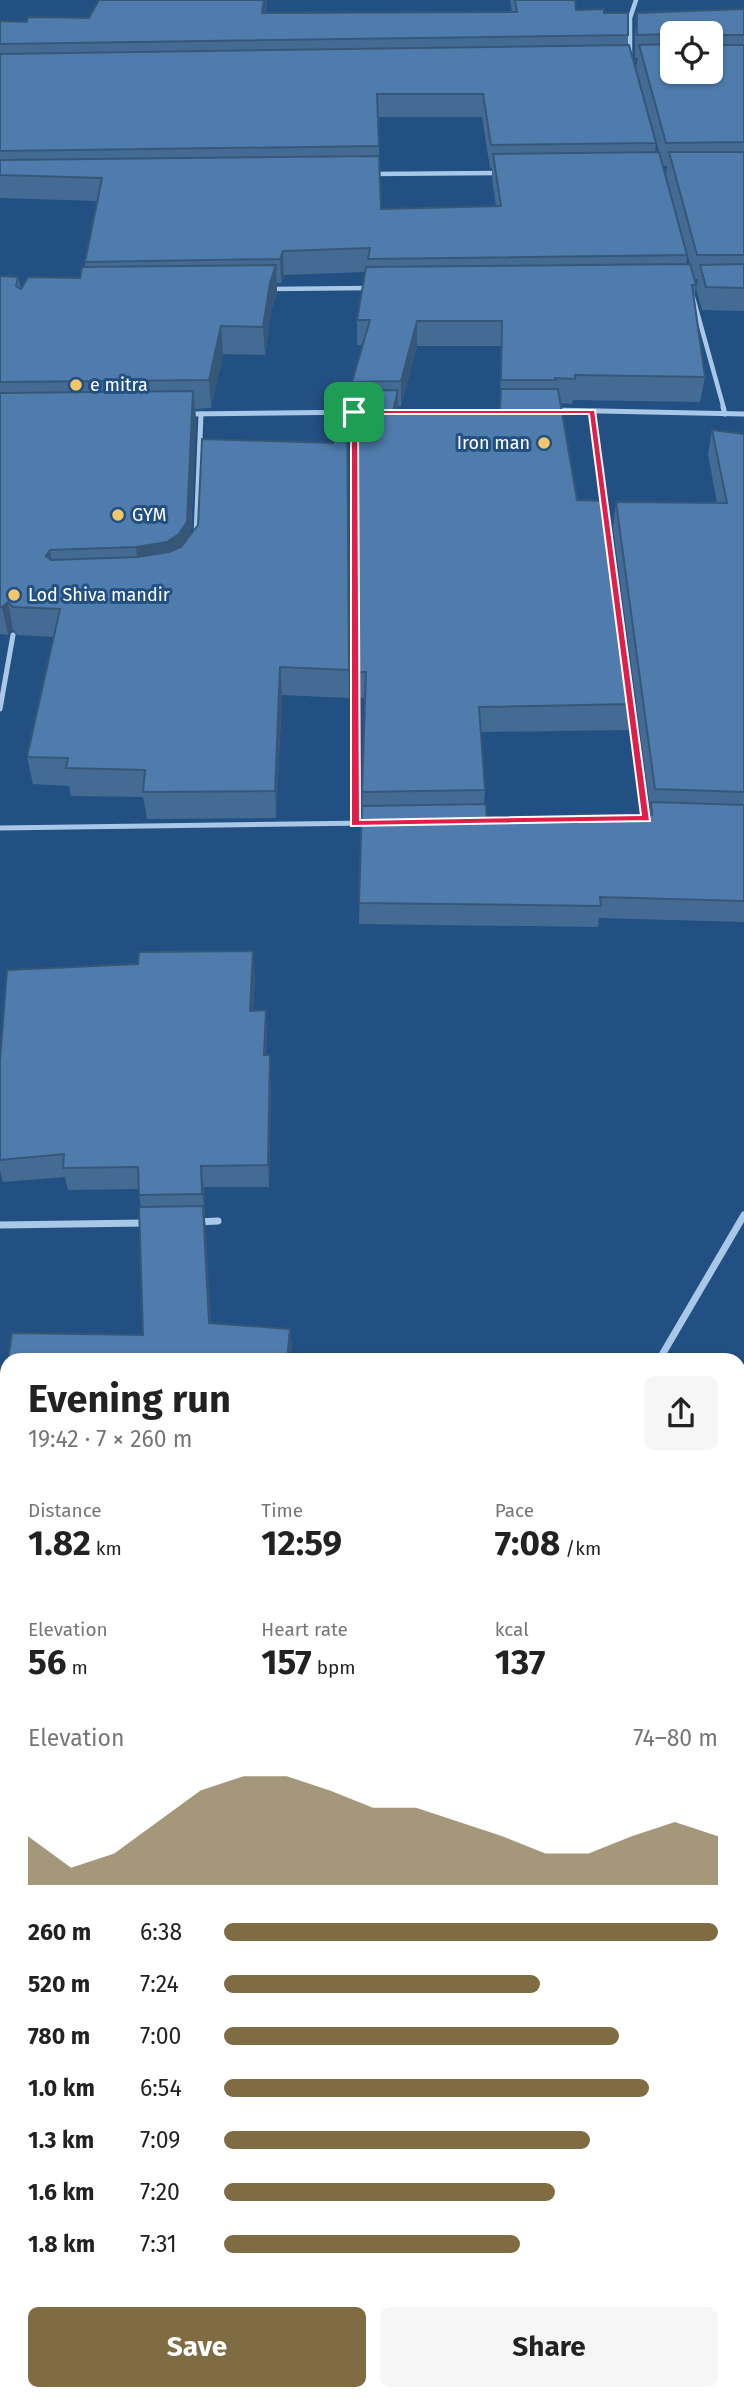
<!DOCTYPE html>
<html lang="en">
<head>
<meta charset="utf-8">
<style>
	:root { --surface:#fff; --page:#f6f6f6; --text:#222; --muted:#767676; --accent:#806c43 }
	body { margin:0; font-family:"Fira Sans",sans-serif; background:var(--page); color:var(--text); height:100vh; display:flex; flex-direction:column; font-size:26px; white-space:nowrap }
	* { box-sizing:border-box; margin:0 }
	p { font-size:23px; color:var(--muted) }
	.icon { flex:none; width:38px; height:38px; fill:none; stroke:currentColor; stroke-width:2; stroke-linecap:round; stroke-linejoin:round }
	.map { position:relative; flex:1; overflow:hidden }
	.panel { position:absolute; left:0px; top:1353px; width:746px; height:1048px; display:flex; flex-direction:column; background:var(--surface); border-radius:21px 21px 0 0; box-shadow:0 2px 5px #0004 }
	.panel>* { flex:none }
	.controls { position:absolute; left:660px; top:21px; display:grid; gap:14px }
	.controls a { display:grid; place-items:center; width:63px; height:63px; border-radius:10px; background:var(--surface); box-shadow:0 2px 5px #0004; font-size:35px }
	.pin { position:absolute; display:grid; place-items:center; width:60px; height:60px; color:#fff; margin:-30px; border-radius:14px; box-shadow:0 4px 10px #0006 }
	.round { display:grid; place-items:center; flex:none; width:74px; height:74px; border-radius:10px; background:var(--page) }
	.overview { display:flex; align-items:center; justify-content:space-between; height:119px; padding:0 28px }
	h1 { font-size:38px; font-weight:700; line-height:52px }
	.figures { display:grid; grid-template-columns:repeat(3,1fr); gap:10px; height:119px; padding:7px 28px }
	.figures div { display:grid; align-content:center }
	.figures b { font-size:35px; font-weight:700 }
	.figures small { font-size:19px; font-weight:400 }
	.figures p { font-size:19px }
	.chart { height:196px; padding:14px 28px }
	.chart p { display:flex; justify-content:space-between }
	.chart svg { width:100%; height:126px; margin-top:7px; fill:var(--accent); opacity:.7 }
	.button { display:flex; gap:14px; margin-top:auto; padding:14px 28px }
	.button a { flex:1; height:80px; border-radius:10px; background:var(--accent); color:#fff; font-size:28px; font-weight:700; line-height:80px; text-align:center }
	.button a+a { background:var(--page); color:var(--text) }
	ul { padding:0 28px; list-style:none; font-size:23px }
	li { display:grid; grid-template-columns:112px 84px 1fr; align-items:center; height:52px }
	li i { height:18px; border-radius:9px; background:var(--accent) }
	.map>svg:first-child { display:block }
</style>
</head>
<body>
<div class="map">
<svg width="744" height="2400" viewBox="0 0 744 2400">
	<rect width="100%" height="100%" fill="#225082"/>
	<g fill="none" stroke-linecap="round" stroke-linejoin="round">
		<g stroke="#a9c8e8" stroke-width="4.5">
			<path d="M630 59V18L636 0"/>
			<path d="M370 174 498 173"/>
			<path d="M270 289 370 288"/>
			<path d="M691 290 724 409"/>
		</g>
		<g stroke="#a9c8e8" stroke-width="5">
			<path d="M723 407 725 414"/>
			<path d="M552 410 744 414"/>
			<path d="M592 411 605 509"/>
			<path d="M353 412 355 823"/>
			<path d="M188 414 365 412"/>
			<path d="M196 535 201 414"/>
			<path d="M631 704 646 818"/>
			<path d="M0 709 13 635"/>
			<path d="M479 821 582 819"/>
			<path d="M0 828 369 823"/>
		</g>
		<g stroke="#a9c8e8" stroke-width="7">
			<path d="M197 1222 218 1221"/>
			<path d="M0 1225 146 1223"/>
			<path d="M659 1360 744 1215"/>
		</g>
		<g stroke="#a9c8e8" stroke-width="9">
			<path d="M738 1709H744"/>
			<path d="M0 1714H7"/>
			<path d="M0 2184H7"/>
			<path d="M373 2394V2400"/>
			<path d="M253 2400 255 2394"/>
		</g>
	</g>
	<g fill="#446b94" fill-rule="evenodd">
		<path d="M99 0H267L266 13 512 12 510 0H575L576 10 604 13 628 35 627 45 656 143 655 153 687 255 686 264H690L666 176 667 166H663L636 67 638 58H635V35L637 13 744 9V311L702 310 696 288 698 279H694L696 285 694 300 705 377 700 402 573 400 572 404 560 403 577 500 633 704 629 730 481 732 485 790 484 804 487 822 576 823 577 814 648 815 650 807 613 527 616 502 717 503 708 454 712 430 744 434V922L599 918 598 927 359 924 365 698H360L358 407H353L352 382 363 345H357V320L366 272 284 275 281 283H277V293L271 311 265 355 223 354 211 408 195 409 196 419 191 534 333 443 347 395 349 698 282 695 276 818 147 819 143 797 71 796 69 786 33 784 27 757 54 637 18 635 13 630 8 635 0 634V276L18 277 21 289 80 278 85 267V262L97 201 0 198V21L27 22 89 18ZM672 33H710L672 72ZM378 117H482L490 168H492V178L496 206 381 209ZM417 346H501L500 410 398 411V406H401Z"/>
		<path d="M255 974 253 1011 266 1010 267 1033 266 1055H270L271 1077 269 1187H204L205 1215H204L211 1323 290 1329 292 1349 143 1335 141 1207 138 1189 68 1190 65 1177 3 1182 0 1171V1061Z"/>
		<path d="M7 1365V1455H4L0 1445V1413Z"/>
		<path d="M744 1480V1507L741 1487Z"/>
		<path d="M0 1963H7V2141L0 2140Z"/>
		<path d="M741 2176 744 2400H528L527 2394H738Z"/>
	</g>
	<g fill="#375778">
		<path d="M264 0H267L263 35 262 13Z"/>
		<path d="M283 251 284 275 281 283 280 259Z"/>
		<path d="M276 265 277 293 271 311 265 355 263 327 270 283Z"/>
		<path d="M417 321V346L401 406V381Z"/>
		<path d="M221 326 223 354 211 408 209 380Z"/>
		<path d="M398 390V417L393 411Z"/>
		<path d="M193 391 196 419 190 551 139 575 136 547Z"/>
		<path d="M50 550 55 578 46 556Z"/>
		<path d="M8 602 13 630 8 635 2 607Z"/>
		<path d="M280 667 282 695 276 818 275 791Z"/>
		<path d="M253 951 255 974 252 1033 250 1011Z"/>
		<path d="M266 1010 267 1033 265 1078 264 1055Z"/>
		<path d="M270 1055 271 1077 269 1187 268 1165Z"/>
		<path d="M201 1166 204 1187 205 1215 202 1194Z"/>
		<path d="M203 1206 206 1227 212 1343 209 1323Z"/>
		<path d="M290 1329 292 1349 291 1360H287Z"/>
		<path d="M143 2394H149V2400H142Z"/>
	</g>
	<g fill="#4f7cac" stroke="#375778" stroke-width="2">
		<path d="M99 0H264L262 13 517 12 515 0H575L576 10 604 9V13H628V35L0 44V21L27 22 28 17 89 18Z"/>
		<path d="M744 9V35H713L710 38V33H672V34L637 35V13Z"/>
		<path d="M710 42 713 45H744V142L666 143 639 45 672 44V72H710Z"/>
		<path d="M629 45 656 143 491 145 483 94H377L379 146 0 151V54Z"/>
		<path d="M659 152 687 255 368 259 370 248 283 251 280 259 85 262 102 178 0 175V160L379 156 381 209 501 206 493 154Z"/>
		<path d="M669 152H744V255H697Z"/>
		<path d="M690 264 696 285H692L705 377 575 375V379L555 378 556 380H501L502 321H417L401 381 352 382 370 320H357L366 267Z"/>
		<path d="M744 264V288L706 287 700 265Z"/>
		<path d="M276 265 270 283 263 327 221 326 209 380 0 382V276L18 277 16 286 21 289 28 277 80 278 82 267Z"/>
		<path d="M501 389H558L577 500 605 501 633 704 479 707 485 790 362 792 366 672H359L358 391 398 390 393 411 500 410Z"/>
		<path d="M193 391 187 522 179 534 167 542 136 547 50 550 46 556 51 560 137 557 169 552 181 547 198 525 202 439 333 443 347 395 349 670 280 667 275 791 143 792 145 770 66 768 68 758 27 757 60 609 13 607 8 602 2 607H0V393Z"/>
		<path d="M712 430 744 434V792L655 789 616 502 727 503Z"/>
		<path d="M651 802 744 805V901L600 897 601 906 359 903 362 806 486 804 487 822 577 823V814L652 815Z"/>
		<path d="M253 951 250 1011 266 1010 264 1055H270L268 1165 201 1166 202 1194 139 1195 138 1167 63 1168 64 1154 0 1160V1061L7 970 138 964 139 952Z"/>
		<path d="M203 1206 209 1323 290 1329 287 1360H8L12 1333 143 1335 139 1207Z"/>
		<path d="M7 1365V1436H0V1413Z"/>
		<rect x="0" y="1963" width="7" height="170"/>
		<path d="M738 2085 744 2145V2172L741 2176 744 2179V2400H532V2394H738Z"/>
		<path d="M16 2394H143L142 2400H16Z"/>
	</g>
	<path fill="#e11d48" stroke="#fff" stroke-width="2" fill-rule="evenodd" d="M351 410H595L650 821 351 826ZM358 414H589L641 815 360 820Z"/>
	<g fill="#f4c66b" stroke="#225082" stroke-width="2.5">
		<circle cx="76" cy="385" r="7"/>
		<circle cx="544" cy="443" r="7"/>
		<circle cx="118" cy="515" r="7"/>
		<circle cx="14" cy="595" r="7"/>
	</g>
	<g text-anchor="middle" stroke-width="6" stroke-linejoin="round" paint-order="stroke">
		<g font-size="18" fill="#fff" stroke="#225082" text-anchor="start">
			<text x="90" y="391">e mitra</text>
			<text x="530" y="449" text-anchor="end">Iron man</text>
			<text x="132" y="521">GYM</text>
			<text x="28" y="601">Lod Shiva mandir</text>
		</g>
	</g>
</svg>
<div class="controls">
<a><svg class="icon" aria-label="locate" viewBox="0 0 24 24"><circle cx="12" cy="12" r="6"/><path d="M12 2v4M12 18v4M2 12h4M18 12h4"/></svg></a>
</div>
<div class="pin" style="left:354px;top:412px;background:#1e9e55"><svg class="icon" aria-label="arrive" viewBox="0 0 24 24"><path d="M6 21V4h12l-3 4 3 4H6"/></svg></div>
<section class="panel">
<div class="overview"><div><h1>Evening run</h1><p>19:42 · 7 × 260 m</p></div><a class="round"><svg class="icon" aria-label="share" viewBox="0 0 24 24"><path d="M12 15V3M7 8l5-5 5 5M5 13v7h14v-7"/></svg></a></div>
<div class="figures">
<div><p>Distance</p><b>1.82<small> km</small></b></div>
<div><p>Time</p><b>12:59</b></div>
<div><p>Pace</p><b>7:08<small> /km</small></b></div>
</div>
<div class="figures">
<div><p>Elevation</p><b>56<small> m</small></b></div>
<div><p>Heart rate</p><b>157<small> bpm</small></b></div>
<div><p>kcal</p><b>137</b></div>
</div>
<div class="chart"><p><span>Elevation</span>74–80 m</p>
<svg viewBox="0 0 160 44" preserveAspectRatio="none"><path d="M0 44V27L10 38L20 33L30 22L40 11L50 6L60 6L70 11L80 17L90 17L100 22L110 27L120 33L130 33L140 27L150 22L160 27V44z"/></svg>
</div>
<ul>
<li><b>260 m</b>6:38<i style="width:100%"></i></li>
<li><b>520 m</b>7:24<i style="width:64%"></i></li>
<li><b>780 m</b>7:00<i style="width:80%"></i></li>
<li><b>1.0 km</b>6:54<i style="width:86%"></i></li>
<li><b>1.3 km</b>7:09<i style="width:74%"></i></li>
<li><b>1.6 km</b>7:20<i style="width:67%"></i></li>
<li><b>1.8 km</b>7:31<i style="width:60%"></i></li>
</ul>
<div class="button"><a>Save</a><a>Share</a></div>
</section>
</div>
</body>
</html>
